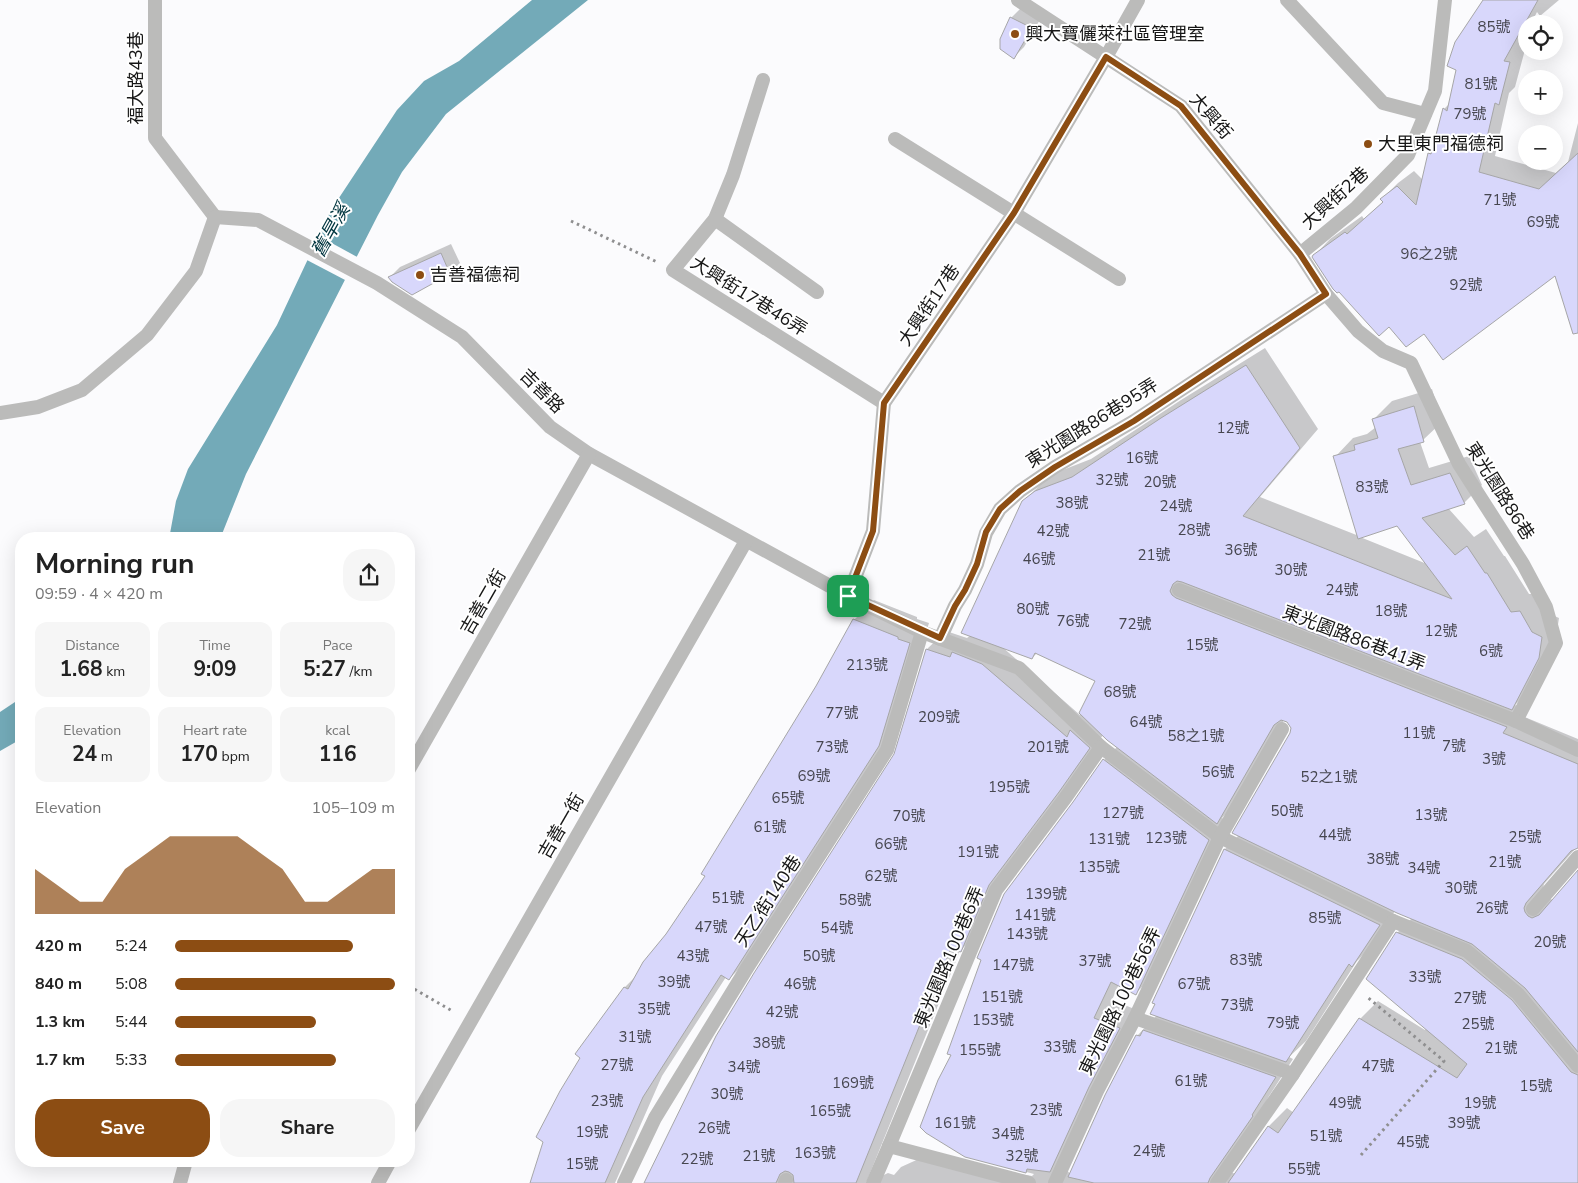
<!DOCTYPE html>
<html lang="en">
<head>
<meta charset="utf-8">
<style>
	:root { --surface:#fff; --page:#f6f6f6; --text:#222; --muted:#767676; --accent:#8c4d13 }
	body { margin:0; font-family:"Nunito Sans","Noto Sans TC",sans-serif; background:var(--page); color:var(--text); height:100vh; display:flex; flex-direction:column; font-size:19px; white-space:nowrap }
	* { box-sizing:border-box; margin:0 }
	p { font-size:16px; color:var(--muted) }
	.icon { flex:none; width:28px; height:28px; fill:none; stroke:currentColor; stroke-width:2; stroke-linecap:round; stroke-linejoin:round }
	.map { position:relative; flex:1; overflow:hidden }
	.details { position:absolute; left:15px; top:532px; width:400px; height:635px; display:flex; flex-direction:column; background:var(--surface); border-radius:20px; box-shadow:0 5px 20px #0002 }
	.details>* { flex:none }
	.buttons { position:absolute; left:1518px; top:15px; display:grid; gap:10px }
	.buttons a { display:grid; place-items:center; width:45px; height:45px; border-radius:50%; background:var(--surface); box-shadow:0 5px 20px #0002; font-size:25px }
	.pin { position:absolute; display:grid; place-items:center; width:42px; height:42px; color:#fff; margin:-21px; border-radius:10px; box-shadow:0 2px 8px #0006 }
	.round { display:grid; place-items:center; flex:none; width:52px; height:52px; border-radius:20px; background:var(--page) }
	.headline { display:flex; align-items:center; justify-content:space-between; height:85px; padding:0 20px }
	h1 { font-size:28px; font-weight:700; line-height:38px }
	.stats { display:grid; grid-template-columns:repeat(3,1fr); gap:8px; height:85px; padding:5px 20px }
	.stats div { display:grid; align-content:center; border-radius:12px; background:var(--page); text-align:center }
	.stats b { font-size:21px; font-weight:700 }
	.stats small { font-size:14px; font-weight:400 }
	.stats p { font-size:14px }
	.chart { height:140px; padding:10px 20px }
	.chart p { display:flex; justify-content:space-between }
	.chart svg { width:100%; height:90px; margin-top:5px; fill:var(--accent); opacity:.7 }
	.cta { display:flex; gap:10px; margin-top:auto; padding:10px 20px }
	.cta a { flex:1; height:58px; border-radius:20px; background:var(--accent); color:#fff; font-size:20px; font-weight:700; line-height:58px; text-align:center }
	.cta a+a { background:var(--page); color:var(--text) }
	ul { padding:0 20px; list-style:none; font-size:16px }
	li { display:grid; grid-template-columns:80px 60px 1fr; align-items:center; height:38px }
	li i { height:12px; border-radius:6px; background:var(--accent) }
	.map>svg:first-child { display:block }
</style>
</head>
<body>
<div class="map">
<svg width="1578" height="1183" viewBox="0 0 1578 1183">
	<rect width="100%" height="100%" fill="#fbfbfd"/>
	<g fill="#73aab8">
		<path d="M532 0H588L446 114 402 172 378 215 246 474 220 539H169L176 501 188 469 277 325 331 210 397 110 424 81 459 61Z"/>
		<path d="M21 698V739L0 751V712Z"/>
	</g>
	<path fill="#fbfbfd" d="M317 235 359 258 347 281 305 259Z"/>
	<g fill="#0003" fill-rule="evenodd">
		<path d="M1485 0H1559L1540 16 1537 12 1531 24H1526V32L1519 45 1526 46 1515 87 1509 93 1495 156 1556 173 1568 162 1578 123V323L1556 274 1424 333 1389 326 1314 256 1330 239 1362 216 1364 219 1384 201 1382 199 1398 183 1414 171 1423 180 1429 154 1434 149 1444 109 1450 103Z"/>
		<path d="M1021 8 1041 18 1024 47 1014 57 1011 18Z"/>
		<path d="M451 244 460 263 450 273 412 294 390 277 400 267Z"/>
		<path d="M1265 348 1318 429 1260 497 1359 536 1335 457 1353 438 1367 434 1376 427 1374 419 1392 401 1432 389 1442 422 1423 440 1420 442 1429 468 1469 456 1482 485 1464 503 1448 508 1474 537 1486 529 1504 556H1505L1529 594H1538L1550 614 1559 618 1556 638 1530 690 1515 705 1524 708 1520 715 1578 739V847L1575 849 1544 884 1542 893 1546 898 1554 900 1578 872V1183H867L888 1173 894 1175 901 1167 923 1157 1032 1176 1034 1174 966 1156 1104 760 1117 747 1103 735 1077 772 1007 865 979 932 960 951 866 1183H646L896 755 927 649 946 631 967 638 971 635 1023 502 1042 483 1055 473 1091 459 1181 400ZM1398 525 1427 564 1360 537ZM1001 646 1032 658 1037 653 1097 681 1080 715ZM1284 720 1288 721 1292 728 1291 734 1239 835 1225 849 1154 1002 1157 1004V1015L1137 1036 1070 1174 1064 1166 1137 1010 1112 1000 1119 984 1136 993 1154 975 1226 821 1222 818 1235 804ZM1395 911 1412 918 1397 933 1426 1028 1425 1030 1378 1001 1360 1019 1294 1113 1287 1108 1269 1126 1236 1174 1230 1172 1269 1096 1293 1059 1289 1057 1306 1041 1357 961 1372 946Z"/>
		<path d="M874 600 917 617V619L929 623 898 725 749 959 729 979 726 977 662 1076 615 1183H531L545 1141 581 1058 577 1054 625 987 637 975 667 934 707 875 817 687 854 620Z"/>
	</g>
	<g fill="#d8d7fb" stroke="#a6a6a7">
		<path d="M1483 0H1538L1504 61 1510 62 1499 105 1495 103 1479 172 1539 189 1578 153V333L1573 334 1555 276 1443 360 1424 334 1406 347 1389 327 1379 336 1339 292 1337 293 1333 289 1312 257 1313 255 1345 232 1347 234 1383 202 1380 199 1397 186 1416 205 1428 153 1431 154 1443 108 1447 111 1456 70 1447 66 1455 42Z"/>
		<path d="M1010 17 1032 28 1014 59 1000 49V39Z"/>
		<path d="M441 253 450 274 412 295 392 282 388 277Z"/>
		<path d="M1246 365 1300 448 1243 516 1452 599 1397 526 1358 539 1333 456 1355 450 1354 445 1378 438 1372 419 1414 406 1424 442 1398 449 1411 485 1450 473 1465 504 1422 518 1455 555 1467 546 1485 573H1487L1511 612 1520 611 1532 632 1542 637 1539 658 1512 710 1182 582 1177 581 1173 584 1170 591 1172 595 1176 598 1507 727 1503 733 1578 764V848L1571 851 1526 903 1524 908 1525 912 1528 916 1532 918 1539 915 1578 870V1052L1525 988 1472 944 1397 913 1232 833 1290 733 1291 728 1287 722 1281 720 1274 725 1217 824 1107 740 1079 713 1095 681 1035 653 1032 659 961 633 1022 501 1035 491 1072 477 1161 418Z"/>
		<path d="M853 619 898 637V639L910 643 879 746 729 980 721 975 643 1097 605 1183H530L543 1142 536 1137 560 1091 580 1058 575 1054 624 987 628 989 643 962 666 934 705 876 701 874 816 686Z"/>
		<path d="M926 649 950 657 952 652 982 664 1067 737 1070 730 1090 748 1059 792 989 885 961 952 951 948 856 1183H794L793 1175 789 1172 785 1171 780 1174 776 1183H644L716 1036 754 973 894 754Z"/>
		<path d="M1103 759 1209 840 1136 995 1111 982 1094 1018 1120 1028 1089 1087 1050 1172 1027 1169 1026 1173 965 1157 926 1133 920 1127 938 1080 951 1055 947 1054 981 960 977 958 1004 894 1073 802Z"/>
		<path d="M1224 849 1380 925 1352 967 1349 964 1286 1062 1150 1014 1155 1004 1152 1003Z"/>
		<path d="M1396 932 1462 959 1512 1000 1571 1072 1578 1075V1183H1228L1268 1126 1278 1133 1359 1018 1457 1078 1467 1064 1366 979Z"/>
		<path d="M1143 1030 1276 1077 1252 1115 1253 1116 1210 1178 1208 1183H1094L1068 1177 1105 1095 1136 1035 1140 1036Z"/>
	</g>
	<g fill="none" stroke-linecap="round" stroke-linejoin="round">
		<g stroke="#8f8f90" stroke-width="3" stroke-dasharray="2.5 4" stroke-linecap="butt">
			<path d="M571 221 657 262"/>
			<path d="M409 986 454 1012"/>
			<path d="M1361 1155 1444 1061 1366 996"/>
		</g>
		<g stroke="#bbbbba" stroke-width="14">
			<path d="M155 0V138L215 217"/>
			<path d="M1018 0 1181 106 1300 254 1326 294 1358 331 1383 351 1411 363 1459 464 1523 564 1546 607 1556 643 1516 721"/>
			<path d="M1287 0 1383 103 1425 114"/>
			<path d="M763 80 733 175 715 219 673 270 884 403"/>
			<path d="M895 139 1119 279"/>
			<path d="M215 217 258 220 377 283 462 337 550 427 589 454 848 596 922 632 1019 668 1101 747 1220 837 1393 921 1467 951 1518 994 1578 1066"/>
			<path d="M715 219 817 292"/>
			<path d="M1300 254 1356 208 1408 155 1435 91 1445 0"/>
			<path d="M0 413 38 407 82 390 147 335 196 271 215 217"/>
			<path d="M1179 590 1516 721 1578 750"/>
			<path d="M848 596 873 531 884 403 1014 213 1106 57 1138 0"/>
			<path d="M940 639 955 606 965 590 977 564 986 533 1000 509 1020 491 1055 467 1134 421 1326 294"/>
			<path d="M409 769 589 454"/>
			<path d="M1533 909 1578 857"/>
			<path d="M1135 1018 1293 1074"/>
			<path d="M409 1129 746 541"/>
			<path d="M889 1146 996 890 1066 797 1101 747"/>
			<path d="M180 1183 186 1161"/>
			<path d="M378 1183 390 1161"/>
			<path d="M624 1183 655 1118 747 968 887 750 922 632"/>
			<path d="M785 1183 786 1180"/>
			<path d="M873 1183 889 1146 1029 1183"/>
			<path d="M1055 1183 1097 1091 1135 1018 1220 837 1282 729"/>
			<path d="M1217 1183 1293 1074 1393 921"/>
		</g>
	</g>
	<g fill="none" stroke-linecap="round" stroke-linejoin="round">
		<g stroke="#fff" stroke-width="10">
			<path id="route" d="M1106 57 1181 106 1300 254 1326 294 1134 421 1055 467 1020 491 1000 509 986 532 977 564 965 590 955 606 940 638 848 596 873 531 884 403 1014 213Z"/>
		</g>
		<use href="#route" stroke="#8c4d13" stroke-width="6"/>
	</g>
	<g fill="#8c4d13" stroke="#fff" stroke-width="2">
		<circle cx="1015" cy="34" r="5"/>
		<circle cx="1368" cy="144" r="5"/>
		<circle cx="420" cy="275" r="5"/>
	</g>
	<g text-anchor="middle" stroke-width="4" stroke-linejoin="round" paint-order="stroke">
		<g font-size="15" fill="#46464f">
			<text x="1494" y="32">85號</text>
			<text x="1481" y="89">81號</text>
			<text x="1470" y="119">79號</text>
			<text x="1500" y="205">71號</text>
			<text x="1543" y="227">69號</text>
			<text x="1429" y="259">96之2號</text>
			<text x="1466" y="290">92號</text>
			<text x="1233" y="433">12號</text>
			<text x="1142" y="463">16號</text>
			<text x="1112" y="485">32號</text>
			<text x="1160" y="487">20號</text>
			<text x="1372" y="492">83號</text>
			<text x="1072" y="508">38號</text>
			<text x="1176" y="511">24號</text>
			<text x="1194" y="535">28號</text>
			<text x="1053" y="536">42號</text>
			<text x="1241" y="555">36號</text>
			<text x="1154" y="560">21號</text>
			<text x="1039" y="564">46號</text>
			<text x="1291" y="575">30號</text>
			<text x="1342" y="595">24號</text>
			<text x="1033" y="614">80號</text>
			<text x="1391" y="616">18號</text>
			<text x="1073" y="626">76號</text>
			<text x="1135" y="629">72號</text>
			<text x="1441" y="636">12號</text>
			<text x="1202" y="650">15號</text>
			<text x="1491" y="656">6號</text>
			<text x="867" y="670">213號</text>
			<text x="1120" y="697">68號</text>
			<text x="842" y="718">77號</text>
			<text x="939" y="722">209號</text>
			<text x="1146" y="727">64號</text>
			<text x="1419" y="738">11號</text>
			<text x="1196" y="741">58之1號</text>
			<text x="1454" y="751">7號</text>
			<text x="832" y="752">73號</text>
			<text x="1048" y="752">201號</text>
			<text x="1494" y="764">3號</text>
			<text x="1218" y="777">56號</text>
			<text x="814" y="781">69號</text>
			<text x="1329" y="782">52之1號</text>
			<text x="1009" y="792">195號</text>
			<text x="788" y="803">65號</text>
			<text x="1287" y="816">50號</text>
			<text x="1123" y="818">127號</text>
			<text x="1431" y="820">13號</text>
			<text x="909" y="821">70號</text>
			<text x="770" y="832">61號</text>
			<text x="1335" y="840">44號</text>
			<text x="1525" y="842">25號</text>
			<text x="1166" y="843">123號</text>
			<text x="1109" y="844">131號</text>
			<text x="891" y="849">66號</text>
			<text x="978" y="857">191號</text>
			<text x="1383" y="864">38號</text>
			<text x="1505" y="867">21號</text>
			<text x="1099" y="872">135號</text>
			<text x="1424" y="873">34號</text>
			<text x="881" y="881">62號</text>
			<text x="1461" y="893">30號</text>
			<text x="1046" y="899">139號</text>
			<text x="728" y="903">51號</text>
			<text x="855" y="905">58號</text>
			<text x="1492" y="913">26號</text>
			<text x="1035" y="920">141號</text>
			<text x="1325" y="923">85號</text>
			<text x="711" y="932">47號</text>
			<text x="837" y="933">54號</text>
			<text x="1027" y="939">143號</text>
			<text x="1550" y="947">20號</text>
			<text x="693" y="961">43號</text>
			<text x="819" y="961">50號</text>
			<text x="1246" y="965">83號</text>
			<text x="1095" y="966">37號</text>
			<text x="1013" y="970">147號</text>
			<text x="1425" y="982">33號</text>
			<text x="674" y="987">39號</text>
			<text x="800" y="989">46號</text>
			<text x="1194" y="989">67號</text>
			<text x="1002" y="1002">151號</text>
			<text x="1470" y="1003">27號</text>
			<text x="1237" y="1010">73號</text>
			<text x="654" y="1014">35號</text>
			<text x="782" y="1017">42號</text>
			<text x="993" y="1025">153號</text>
			<text x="1283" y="1028">79號</text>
			<text x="1478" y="1029">25號</text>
			<text x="635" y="1042">31號</text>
			<text x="769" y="1048">38號</text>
			<text x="1060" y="1052">33號</text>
			<text x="1501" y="1053">21號</text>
			<text x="980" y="1055">155號</text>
			<text x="617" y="1070">27號</text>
			<text x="1378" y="1071">47號</text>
			<text x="744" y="1072">34號</text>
			<text x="1191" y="1086">61號</text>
			<text x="853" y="1088">169號</text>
			<text x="1536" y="1091">15號</text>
			<text x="727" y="1099">30號</text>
			<text x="607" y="1106">23號</text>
			<text x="1345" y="1108">49號</text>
			<text x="1480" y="1108">19號</text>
			<text x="1046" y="1115">23號</text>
			<text x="830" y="1116">165號</text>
			<text x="955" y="1128">161號</text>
			<text x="1464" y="1128">39號</text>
			<text x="714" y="1133">26號</text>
			<text x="592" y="1137">19號</text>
			<text x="1008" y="1139">34號</text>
			<text x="1326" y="1141">51號</text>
			<text x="1413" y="1147">45號</text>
			<text x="1149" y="1156">24號</text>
			<text x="815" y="1158">163號</text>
			<text x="759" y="1161">21號</text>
			<text x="1022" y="1161">32號</text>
			<text x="697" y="1164">22號</text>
			<text x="582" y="1169">15號</text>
			<text x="1304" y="1174">55號</text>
		</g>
		<g font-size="18" fill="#161616" stroke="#fff" text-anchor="start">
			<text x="1025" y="40">興大寶儷萊社區管理室</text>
			<text x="1378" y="150">大里東門福德祠</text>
			<text x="430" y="281">吉善福德祠</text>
		</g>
		<g font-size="18" fill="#161616" stroke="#fff">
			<text transform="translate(136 78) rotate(-90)" y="6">福大路43巷</text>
			<text transform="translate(1211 116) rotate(49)" y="6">大興街</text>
			<text transform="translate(1335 198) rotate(-42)" y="6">大興街2巷</text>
			<text transform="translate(749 296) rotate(32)" y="6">大興街17巷46弄</text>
			<text transform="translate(929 305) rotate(-56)" y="6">大興街17巷</text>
			<text transform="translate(542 391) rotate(45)" y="6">吉善路</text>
			<text transform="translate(1092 423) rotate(-32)" y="6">東光園路86巷95弄</text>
			<text transform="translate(1500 491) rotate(58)" y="6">東光園路86巷</text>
			<text transform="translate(483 602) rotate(-60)" y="6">吉善二街</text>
			<text transform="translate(1354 638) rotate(21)" y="6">東光園路86巷41弄</text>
			<text transform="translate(561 826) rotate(-60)" y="6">吉善一街</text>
			<text transform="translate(768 901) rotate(-57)" y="6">天乙街140巷</text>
			<text transform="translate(949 957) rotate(-67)" y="6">東光園路100巷6弄</text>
			<text transform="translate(1120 1001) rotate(-64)" y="6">東光園路100巷56弄</text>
		</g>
		<g font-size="19" font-style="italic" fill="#00353f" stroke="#fff">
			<text transform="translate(330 230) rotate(-61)" y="7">舊旱溪</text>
		</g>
	</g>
</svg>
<div class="buttons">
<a><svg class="icon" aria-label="locate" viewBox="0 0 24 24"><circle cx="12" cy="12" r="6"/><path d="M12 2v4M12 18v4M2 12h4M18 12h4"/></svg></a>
<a>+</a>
<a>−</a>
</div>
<div class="pin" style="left:848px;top:596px;background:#1e9e55"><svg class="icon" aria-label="arrive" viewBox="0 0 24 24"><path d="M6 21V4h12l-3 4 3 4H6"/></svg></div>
<section class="details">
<div class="headline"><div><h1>Morning run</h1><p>09:59 · 4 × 420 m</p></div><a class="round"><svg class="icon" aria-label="share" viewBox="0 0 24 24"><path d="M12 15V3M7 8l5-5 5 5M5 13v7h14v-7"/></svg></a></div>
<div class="stats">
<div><p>Distance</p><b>1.68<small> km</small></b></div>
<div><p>Time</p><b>9:09</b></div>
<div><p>Pace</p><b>5:27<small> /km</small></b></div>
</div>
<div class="stats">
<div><p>Elevation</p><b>24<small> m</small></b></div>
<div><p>Heart rate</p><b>170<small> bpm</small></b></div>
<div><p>kcal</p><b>116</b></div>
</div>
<div class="chart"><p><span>Elevation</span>105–109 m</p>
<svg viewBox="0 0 160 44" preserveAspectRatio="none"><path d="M0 44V22L10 30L20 38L30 38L40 22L50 14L60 6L70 6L80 6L90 6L100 14L110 22L120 38L130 38L140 30L150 22L160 22V44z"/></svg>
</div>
<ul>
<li><b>420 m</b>5:24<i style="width:81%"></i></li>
<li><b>840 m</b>5:08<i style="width:100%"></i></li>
<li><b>1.3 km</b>5:44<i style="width:64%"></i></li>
<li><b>1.7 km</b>5:33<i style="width:73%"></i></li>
</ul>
<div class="cta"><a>Save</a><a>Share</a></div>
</section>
</div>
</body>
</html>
